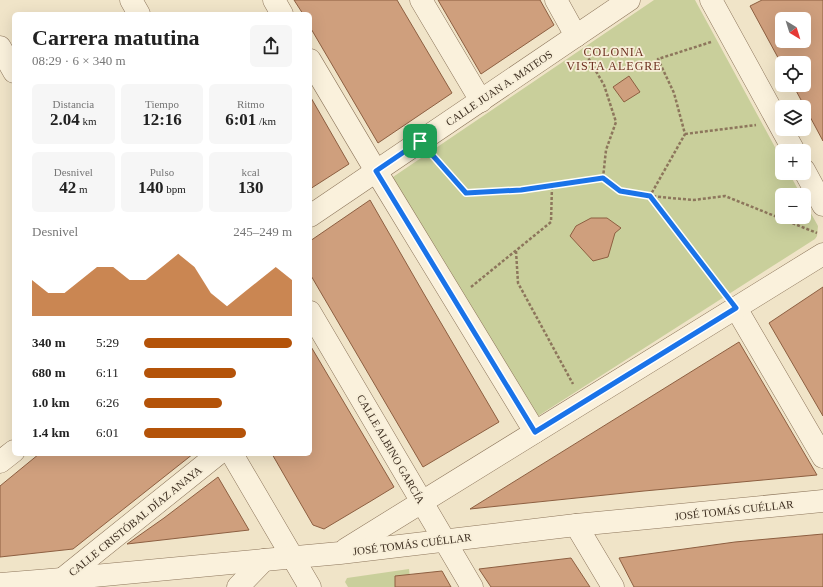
<!DOCTYPE html>
<html lang="es">
<head>
<meta charset="utf-8">
<style>
	:root { --surface:#fff; --page:#f6f6f6; --text:#222; --muted:#767676; --accent:#b45309 }
	body { margin:0; font-family:"Times New Roman",serif; background:var(--page); color:var(--text); height:100vh; display:flex; flex-direction:column; font-size:15px; white-space:nowrap }
	* { box-sizing:border-box; margin:0 }
	p { font-size:13px; color:var(--muted) }
	.icon { flex:none; width:22px; height:22px; fill:none; stroke:currentColor; stroke-width:2; stroke-linecap:round; stroke-linejoin:round }
	.map { position:relative; flex:1; overflow:hidden }
	.side { position:absolute; left:12px; top:12px; width:300px; height:444px; display:flex; flex-direction:column; background:var(--surface); border-radius:6px; box-shadow:0 4px 16px #0002 }
	.side>* { flex:none }
	.needle { width:26px; rotate:142deg }
	.buttons { position:absolute; left:775px; top:12px; display:grid; gap:8px }
	.buttons a { display:grid; place-items:center; width:36px; height:36px; border-radius:6px; background:var(--surface); box-shadow:0 4px 16px #0002; font-size:20px }
	.pin { position:absolute; display:grid; place-items:center; width:34px; height:34px; color:#fff; margin:-17px; border-radius:8px; box-shadow:0 2px 6px #0006 }
	.round { display:grid; place-items:center; flex:none; width:42px; height:42px; border-radius:6px; background:var(--page) }
	.headline { display:flex; align-items:center; justify-content:space-between; height:68px; padding:0 20px }
	h1 { font-size:22px; font-weight:700; line-height:30px }
	.figures { display:grid; grid-template-columns:repeat(3,1fr); gap:6px; height:68px; padding:4px 20px }
	.figures div { display:grid; align-content:center; border-radius:6px; background:var(--page); text-align:center }
	.figures b { font-size:17px; font-weight:700 }
	.figures small { font-size:11px; font-weight:400 }
	.figures p { font-size:11px }
	.chart { height:112px; padding:8px 20px }
	.chart p { display:flex; justify-content:space-between }
	.chart svg { width:100%; height:72px; margin-top:4px; fill:var(--accent); opacity:.7 }
	ul { padding:0 20px; list-style:none; font-size:13px }
	li { display:grid; grid-template-columns:64px 48px 1fr; align-items:center; height:30px }
	li i { height:10px; border-radius:5px; background:var(--accent) }
	.map>svg:first-child { display:block }
</style>
</head>
<body>
<div class="map">
<svg width="823" height="587" viewBox="0 0 823 587">
	<rect width="100%" height="100%" fill="#f0e4c8"/>
	<g fill="#c9cf9b">
		<path d="M654 0H695L782 160V173H789L801 195H782V217H804V201L818 226 817 236 815 239 538 416 392 180 393 177Z"/>
		<path d="M409 569 411 587H348L345 582 347 578Z"/>
	</g>
	<g fill="#cf9f7d" stroke="#8d5f41" fill-rule="evenodd">
		<path d="M294 0H397L452 93 378 143 310 27V14H303Z"/>
		<path d="M438 0H540L554 25 481 74Z"/>
		<path d="M762 0H823V141L793 85H804V63H782V65L750 6ZM782 19H804V41H782Z"/>
		<path d="M629 76 640 92 624 102 613 87Z"/>
		<path d="M310 96 349 164 310 189Z"/>
		<path d="M370 200 424 294 499 422 423 467 310 274V241Z"/>
		<path d="M591 218H607L621 228 615 233 608 257 593 261 570 236 576 226Z"/>
		<path d="M823 287V416L769 323Z"/>
		<path d="M739 342 817 475 644 491 470 509Z"/>
		<path d="M310 345 394 487 371 501 324 529 313 525 272 454H310Z"/>
		<path d="M39 454H193L73 549 0 557V486Z"/>
		<path d="M218 477 249 530 127 544 164 518Z"/>
		<path d="M823 534V587H634L619 558 735 542Z"/>
		<path d="M571 558 590 587H491L479 569Z"/>
		<path d="M442 571 451 587H395V576Z"/>
	</g>
	<g fill="none" stroke-linecap="round" stroke-linejoin="round">
		<g stroke="#8d765c" stroke-width="23">
			<g id="minor">
				<path d="M131 0 139 14"/>
				<path d="M274 0 282 14"/>
				<path d="M421 0 481 101"/>
				<path d="M556 0 576 36"/>
				<path d="M711 0 794 151"/>
				<path d="M0 47 14 72"/>
				<path d="M310 60 376 171 535 432"/>
				<path d="M804 170 823 205"/>
				<path d="M310 216 629 0"/>
				<path d="M736 308 823 457"/>
				<path d="M310 312 472 587"/>
				<path d="M232 454 310 587"/>
				<path d="M0 462 14 451"/>
				<path d="M576 525 613 587"/>
				<path d="M346 549 823 254"/>
				<path d="M61 580 218 454"/>
				<path d="M0 584 62 579 264 560 340 553 576 525 823 501"/>
				<path d="M238 587 264 560"/>
			</g>
		</g>
		<g stroke="#8d765c" stroke-width="2.5" stroke-dasharray="3 2" stroke-linecap="butt">
			<path d="M711 42 658 59 674 93 685 134 650 196 693 200 725 196 817 233"/>
			<path d="M586 54 604 85 616 122 606 150 603 178"/>
			<path d="M685 134 756 125"/>
			<path d="M434 157 466 193 521 190 603 178 620 191 650 196 723 292"/>
			<path d="M516 251 518 283 573 384"/>
			<path d="M471 287 551 222 552 186"/>
		</g>
		<use href="#minor" stroke="#faf1dc" stroke-width="22"/>
	</g>
	<g fill="none" stroke-linecap="round" stroke-linejoin="round">
		<g stroke="#fff" stroke-width="8">
			<path id="route" d="M420 141 466 193 521 190 603 178 620 191 650 196 736 308 535 432 376 171Z"/>
		</g>
		<use href="#route" stroke="#1a73e8" stroke-width="5"/>
	</g>
	<g text-anchor="middle" stroke-width="3.5" stroke-linejoin="round" paint-order="stroke">
		<g font-size="11" fill="#3d2e20" stroke="#f7eed8">
			<text transform="translate(499 88) rotate(-34)" y="4">CALLE JUAN A. MATEOS</text>
			<text transform="translate(391 449) rotate(60)" y="4">CALLE ALBINO GARCÍA</text>
			<text transform="translate(734 510) rotate(-6)" y="4">JOSÉ TOMÁS CUÉLLAR</text>
			<text transform="translate(135 521) rotate(-39)" y="4">CALLE CRISTÓBAL DÍAZ ANAYA</text>
			<text transform="translate(412 544) rotate(-7)" y="4">JOSÉ TOMÁS CUÉLLAR</text>
		</g>
		<g font-size="12" letter-spacing="1" fill="#6b2e1e" stroke="#f7eed8">
			<text x="614" y="56">COLONIA<tspan x="614" dy="14">VISTA ALEGRE</tspan></text>
		</g>
	</g>
</svg>
<div class="buttons">
<a><svg class="needle" viewBox="-14 -14 28 28"><path d="M0-13l5 13h-10z" fill="#e53935"/><path d="M0 13l5-13h-10z" fill="#767676"/></svg></a>
<a><svg class="icon" aria-label="locate" viewBox="0 0 24 24"><circle cx="12" cy="12" r="6"/><path d="M12 2v4M12 18v4M2 12h4M18 12h4"/></svg></a>
<a><svg class="icon" aria-label="layers" viewBox="0 0 24 24"><path d="M12 4l9 5-9 5-9-5zM3 14l9 5 9-5"/></svg></a>
<a>+</a>
<a>−</a>
</div>
<div class="pin" style="left:420px;top:141px;background:#1e9e55"><svg class="icon" aria-label="arrive" viewBox="0 0 24 24"><path d="M6 21V4h12l-3 4 3 4H6"/></svg></div>
<section class="side">
<div class="headline"><div><h1>Carrera matutina</h1><p>08:29 · 6 × 340 m</p></div><a class="round"><svg class="icon" aria-label="share" viewBox="0 0 24 24"><path d="M12 15V3M7 8l5-5 5 5M5 13v7h14v-7"/></svg></a></div>
<div class="figures">
<div><p>Distancia</p><b>2.04<small> km</small></b></div>
<div><p>Tiempo</p><b>12:16</b></div>
<div><p>Ritmo</p><b>6:01<small> /km</small></b></div>
</div>
<div class="figures">
<div><p>Desnivel</p><b>42<small> m</small></b></div>
<div><p>Pulso</p><b>140<small> bpm</small></b></div>
<div><p>kcal</p><b>130</b></div>
</div>
<div class="chart"><p><span>Desnivel</span>245–249 m</p>
<svg viewBox="0 0 160 44" preserveAspectRatio="none"><path d="M0 44V22L10 30L20 30L30 22L40 14L50 14L60 22L70 22L80 14L90 6L100 14L110 30L120 38L130 30L140 22L150 14L160 22V44z"/></svg>
</div>
<ul>
<li><b>340 m</b>5:29<i style="width:100%"></i></li>
<li><b>680 m</b>6:11<i style="width:62%"></i></li>
<li><b>1.0 km</b>6:26<i style="width:53%"></i></li>
<li><b>1.4 km</b>6:01<i style="width:69%"></i></li>
</ul>
</section>
</div>
</body>
</html>
